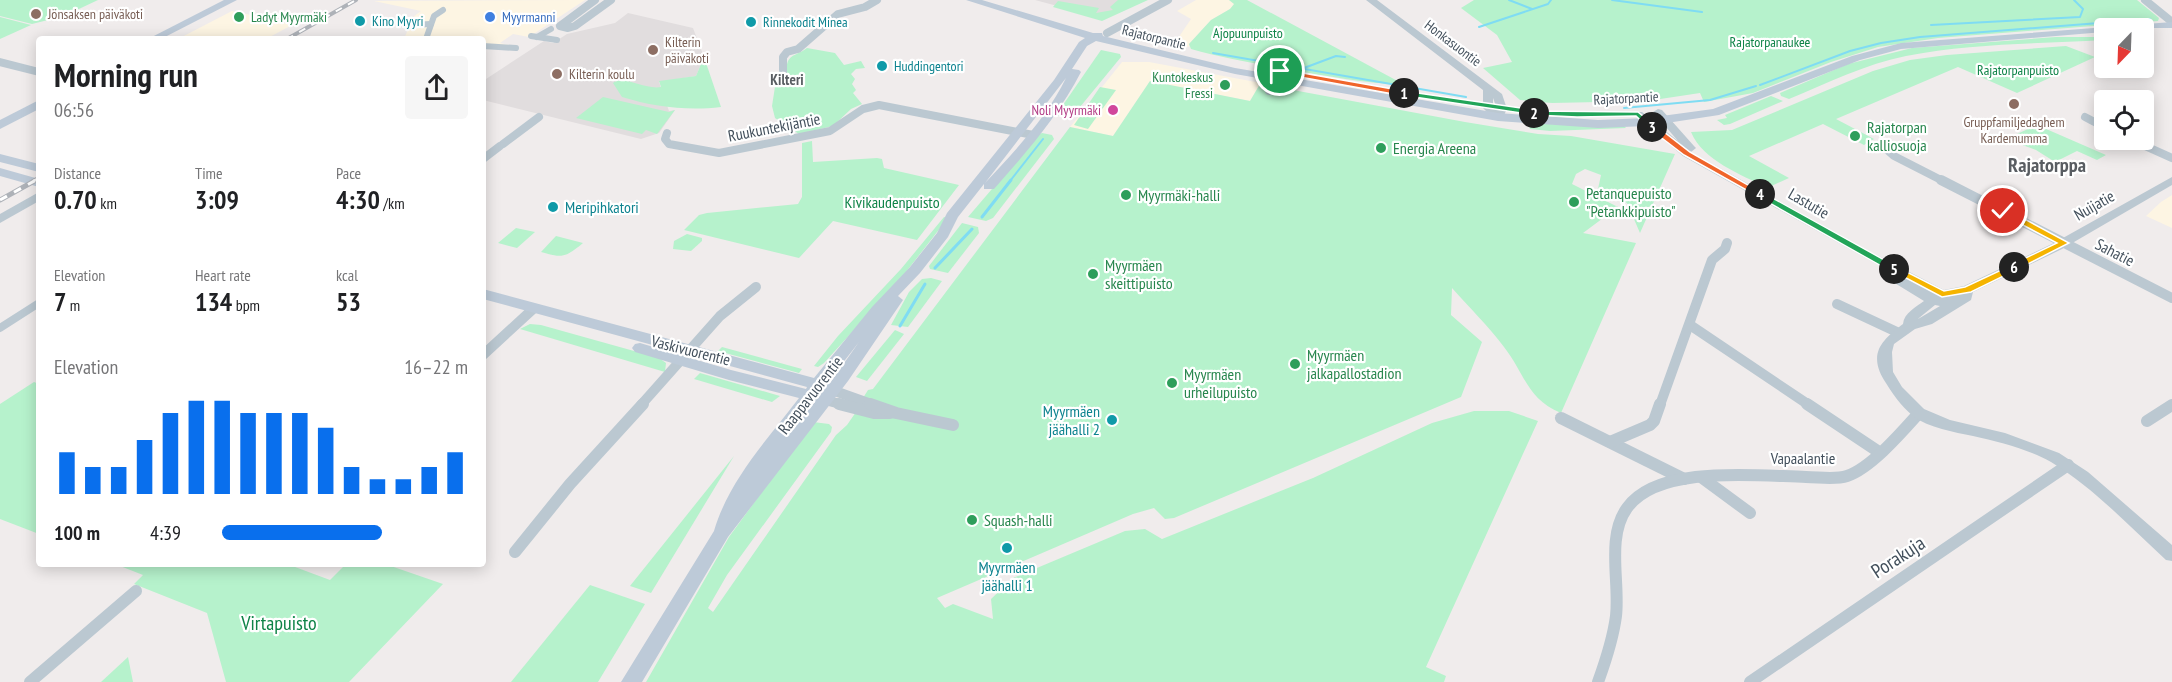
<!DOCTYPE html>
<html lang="en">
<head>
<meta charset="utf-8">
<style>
	:root { --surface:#fff; --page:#f6f6f6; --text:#202124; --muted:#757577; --accent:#096fed }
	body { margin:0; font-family:"PT Sans Narrow",sans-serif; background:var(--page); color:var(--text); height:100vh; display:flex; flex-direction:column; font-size:22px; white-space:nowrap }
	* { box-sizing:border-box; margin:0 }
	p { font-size:20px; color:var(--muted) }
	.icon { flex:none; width:33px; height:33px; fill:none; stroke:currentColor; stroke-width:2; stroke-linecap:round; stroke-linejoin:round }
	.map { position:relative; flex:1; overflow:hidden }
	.panel { position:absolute; left:36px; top:36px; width:450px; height:531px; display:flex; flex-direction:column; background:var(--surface); border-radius:6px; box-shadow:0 3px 15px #0003 }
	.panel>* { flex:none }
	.needle { width:39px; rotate:203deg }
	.fabs { position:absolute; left:2094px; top:18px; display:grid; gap:12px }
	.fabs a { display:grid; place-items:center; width:60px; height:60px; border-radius:6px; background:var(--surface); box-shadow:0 3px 15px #0003; font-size:30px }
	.pin { position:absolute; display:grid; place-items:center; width:51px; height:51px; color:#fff; margin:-26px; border:3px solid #fff; border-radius:50%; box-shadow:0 2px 6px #0007 }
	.km { position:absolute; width:30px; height:30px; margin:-15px; border-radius:50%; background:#222; color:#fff; font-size:16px; line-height:30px; text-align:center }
	.round { display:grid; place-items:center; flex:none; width:63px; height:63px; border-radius:6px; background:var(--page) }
	.head { display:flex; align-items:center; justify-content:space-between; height:102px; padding:0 18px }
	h1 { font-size:33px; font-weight:700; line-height:45px }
	.stats { display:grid; grid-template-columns:repeat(3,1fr); gap:9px; height:102px; padding:6px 18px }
	.stats div { display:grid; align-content:center }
	.stats b { font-size:26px; font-weight:700 }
	.stats small { font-size:16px; font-weight:400 }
	.stats p { font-size:16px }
	.chart { height:168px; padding:12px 18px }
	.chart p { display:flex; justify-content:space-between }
	.chart svg { width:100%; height:108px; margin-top:6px; stroke:var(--accent); stroke-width:6 }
	ul { padding:0 18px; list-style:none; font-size:20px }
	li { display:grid; grid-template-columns:96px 72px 1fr; align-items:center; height:45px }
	li i { height:15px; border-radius:8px; background:var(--accent) }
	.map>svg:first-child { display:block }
</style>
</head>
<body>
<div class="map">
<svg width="2172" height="682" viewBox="0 0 2172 682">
	<rect width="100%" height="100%" fill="#f0ecec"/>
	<g fill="#fdf5e3">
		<path d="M585 0 529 37 513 34 500 43 518 47 483 49 485 40 474 38 404 39 413 17 421 11 374 1Z"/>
		<path d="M1196 0H1229L1235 4 1230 9 1211 20 1189 44V47L1174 44 1191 19 1177 11Z"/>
		<path d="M232 11 261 17 292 25 266 39H178Z"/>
		<path d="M1122 62H1149L1261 83 1250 101 1150 81 1113 136 1070 127Z"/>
		<path d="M2172 195V228L2146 216 2161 202Z"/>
	</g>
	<g fill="#e1ddde">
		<path d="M1035 0H1145L1102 18Z"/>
		<path d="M628 13 693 28 704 57 696 76 659 82 669 111 675 110 659 133 641 139 483 100V81L544 41 553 43 567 34 615 23Z"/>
	</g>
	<g fill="#b6f2cc">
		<path d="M0 0H98L64 16 32 24 0 16Z"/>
		<path d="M1118 0H1148L1102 21 1053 7 1058 1 1099 8 1096 13 1113 10 1110 7Z"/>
		<path d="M1229 0H1247L1405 85C1365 83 1326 76 1286 69 1254 63 1222 58 1191 49L1189 44 1211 20 1230 9 1234 4Z"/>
		<path d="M1474 0H2137L2159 18 2158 21 1938 38 1878 47 1831 62 1753 93 1704 102 1700 93 1647 101 1552 103 1520 100 1483 68 1512 62 1497 35 1461 8Z"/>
		<path d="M0 17 31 25 0 39Z"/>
		<path d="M2056 37H2100L2104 40C2039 44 1971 43 1906 56 1866 64 1827 83 1789 99L1781 96 1780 93 1848 64 1912 48Z"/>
		<path d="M2066 46 2095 57 2017 93 1958 67 1836 119 1874 139 1864 145 1823 124 1749 156 1789 178 1767 188C1741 174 1703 161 1691 132L1732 130 1873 71 1910 60 1947 55Z"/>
		<path d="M807 48 835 53 844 65 861 61 865 68 856 69 851 74 855 79 852 84 856 90 853 93 862 104 851 109 833 126 799 134 775 118 772 106 777 74 786 73C787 53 793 58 807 48Z"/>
		<path d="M1101 50 1120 54 1121 57 1071 118 1056 115Z"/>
		<path d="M704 57 721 107C688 111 654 107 622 97L613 83C624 75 645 90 661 87L659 81 696 76Z"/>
		<path d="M1150 81 1250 101 1260 84 1465 122 1538 134 1571 136 1675 154 1640 233 1627 203 1598 189 1601 175 1585 169 1576 174 1572 184 1618 207 1583 233 1636 243 1561 413C1527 399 1525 374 1504 347 1489 327 1469 307 1452 288L1451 315 1482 342 1461 397 1174 518 1165 519 1154 508 1133 514 937 598 945 608 953 604 993 619 991 599 1013 578 1125 531 1145 529 1162 539 1313 478 1432 423 1474 411H1509L1538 421 1426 667 1446 676 1444 682H646L729 537 813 422 829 424 832 427 831 432 727 575 708 608 713 612 836 435 847 425 865 399 863 398 868 390 873 389 1070 127 1113 136Z"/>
		<path d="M1100 87 1116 90 1088 129 1074 125Z"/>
		<path d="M1771 96 1783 101 1730 124 1724 125 1717 120 1727 118 1725 115Z"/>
		<path d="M603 97 669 112 675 110 657 134 646 130 642 134 576 118Z"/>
		<path d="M1528 123 1624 126 1626 128 1550 131 1530 129Z"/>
		<path d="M2037 125 2106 155 2097 160 2077 151 2055 162 2036 150 2006 139Z"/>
		<path d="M1042 133 1052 135 1054 139 993 218 986 221 968 217 1038 135Z"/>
		<path d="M812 141 813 162 877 158 882 159 884 168 959 185 917 240 833 221 799 258 684 230 699 215 707 213 798 204 802 197V143Z"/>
		<path d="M944 217 948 218 902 277 824 363 818 367 814 366 838 336 901 269Z"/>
		<path d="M962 223 978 227 979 233 948 273 930 269 929 266Z"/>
		<path d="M516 228 535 232 517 248 498 243Z"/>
		<path d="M687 234 702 238V241L691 251 673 249 674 241Z"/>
		<path d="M556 236 583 243C565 258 562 258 541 252Z"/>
		<path d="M931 278 942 281 908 327 891 325 909 292 922 279Z"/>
		<path d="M530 324 541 325 659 358 666 363 665 372 520 329Z"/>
		<path d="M895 330 904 334 867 381 856 377Z"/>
		<path d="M722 347 802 369 799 373 718 351Z"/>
		<path d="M700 373 780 396 772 402 694 379Z"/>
		<path d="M34 382 39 384V534L0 519V404Z"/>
		<path d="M734 456 651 593 630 586Z"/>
		<path d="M115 564H287L330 580 346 564H385L443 584 349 682H226L207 613 134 584 143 575Z"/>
		<path d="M590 585 645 604 598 682H511Z"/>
		<path d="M128 657 133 682H101Z"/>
	</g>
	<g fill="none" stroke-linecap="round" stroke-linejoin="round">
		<g stroke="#7fdcf3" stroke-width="2">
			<path d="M1509 0 1532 9"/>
			<path d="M1612 0 1702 12"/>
			<path d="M1931 25 2080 17 2083 9 2074 0"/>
			<path d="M1479 27 1548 4 1551 0"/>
			<path d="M1213 53 1466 97"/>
			<path d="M1304 68 1336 56 1345 57"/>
			<path d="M1760 85 1850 51 1881 43 1920 37 2150 19"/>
			<path d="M1624 108 1710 100 1756 86"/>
			<path d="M1010 181 1043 139"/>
		</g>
		<g stroke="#7fdcf3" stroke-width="3">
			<path d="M982 217 1011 180"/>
			<path d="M935 268 972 229"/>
			<path d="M900 326 925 284"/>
		</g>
		<g stroke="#bbc8d1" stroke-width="6">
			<path d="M409 25 431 24"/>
			<path d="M531 36 557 40"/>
			<path d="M537 37 551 29"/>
			<path d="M426 39 434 16 443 10"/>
			<path d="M483 46 516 48"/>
		</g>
		<path stroke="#bbc8d1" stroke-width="8" d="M0 328 39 303"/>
		<g stroke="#bbc8d1" stroke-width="8">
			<path d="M595 0 560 26 568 28 575 26 611 0"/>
			<path d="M2145 0 2172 22"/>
			<path d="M1107 33 1168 0"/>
			<path d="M0 62 39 72"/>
			<path d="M1280 71 1284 79 1279 88 1269 91 1272 77Z"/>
			<path d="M783 72V57L787 52 798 49 838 14 865 7 877 0"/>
			<path d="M2085 117 2104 127"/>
			<path d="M667 133 665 139 669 144 719 153 830 131 863 109 879 105 1033 135"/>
			<path d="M2132 140 2172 158"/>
			<path d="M503 144 539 117"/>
			<path d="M1885 148 1894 156 1943 181"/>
			<path d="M483 159 500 146"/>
		</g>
		<g stroke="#bbc8d1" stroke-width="10">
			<path d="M1941 180 2172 298"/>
			<path d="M1837 304 1899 333"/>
			<path d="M1690 325 1809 405"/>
			<path d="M483 355 533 309"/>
			<path d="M832 390 874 405"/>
			<path d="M825 400 844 405"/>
			<path d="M641 405 720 316 756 287"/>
			<path d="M1660 405 1712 260 1725 249 1727 243"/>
		</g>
		<g stroke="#bbc8d1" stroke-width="12">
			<path d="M839 404 874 413H890"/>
			<path d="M870 404 896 413 953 425"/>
			<path d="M1807 404 1879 452"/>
			<path d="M1561 418 1684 479"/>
			<path d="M2147 421 2172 405"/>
			<path d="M1610 442 1650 425 1654 421 1660 404"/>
			<path d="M1701 477 1750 513"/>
			<path d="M515 552 570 484 643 404"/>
			<path d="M30 682 136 591"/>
			<path d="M1598 682C1606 660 1613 639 1616 616 1620 583 1606 537 1627 508 1658 464 1758 476 1806 477 1819 477 1835 480 1847 476 1871 468 1902 432 1919 413"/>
			<path d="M1750 682 2068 465"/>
		</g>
		<g fill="#bbc8d1" fill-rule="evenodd">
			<path d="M1366 0H1377L1502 94 1507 109 1502 119H1494L1483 108V90ZM1493 98 1497 109 1496 110 1493 107Z"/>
			<path d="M1658 109 1662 110 1694 146 1696 148 1691 152 1869 251 1944 290 1964 286 2054 243 2172 177V185L2062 249 1973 292 1971 300 1932 324 1915 329 1894 344 1892 352 1893 372 1902 387 1924 409 1950 420 2005 433 2059 453 2088 472 2172 545V561L2166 560C2129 526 2094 488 2051 462 2028 449 1999 442 1973 436 1954 432 1929 428 1913 416 1901 406 1892 393 1884 380 1868 353 1882 340 1903 324 1904 313 1916 307 1924 301L1893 282 1892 279 1896 275 1683 156 1633 114 1634 112H1642L1678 141 1653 112ZM1935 305 1940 306 1918 319 1919 318Z"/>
			<path d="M39 192V201L0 223V214Z"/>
		</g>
		<g fill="#bdcad8" fill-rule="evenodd">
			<path d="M224 0H237L161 39H148Z"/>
			<path d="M966 0H982L1093 33H1102L1103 36 1235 68 1498 113 1598 120 1647 118 1713 109 1852 56 1901 43 2172 22V28H2104V32L1901 49 1860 60 1719 115 1647 126 1598 128 1498 121 1235 74 1096 41 1087 46 1072 69 1079 70 1081 72C1059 115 1026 153 994 189H984V184L958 217 948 237 920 273 898 296 903 300 848 381 728 537 642 682H621L714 531C729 480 767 440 799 398L729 380 635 352 632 348 635 344 640 343 731 370 806 389 807 387 483 299V289L814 378 872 307 910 267 937 233 947 213 1054 80 1079 42 1085 38ZM1066 78C1047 117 1015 151 985 183ZM859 342 830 383 828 382ZM813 402H815L788 435Z"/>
			<path d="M39 100V109L0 129V120Z"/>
			<path d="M0 154 39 164V172L0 162Z"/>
			<path d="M0 168 39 179V187L0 176Z"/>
		</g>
		<g stroke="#aeb2b8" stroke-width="4">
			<g id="rail-far1">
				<path d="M287 39 356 0"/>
				<path d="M33 181 39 178"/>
			</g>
		</g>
		<g stroke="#aeb2b8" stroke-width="5">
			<path id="rail" d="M0 200 36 180"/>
		</g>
		<use href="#rail-far1" stroke="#fff" stroke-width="2" stroke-dasharray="7" stroke-linecap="butt"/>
		<use href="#rail" stroke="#fff" stroke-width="3" stroke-dasharray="8" stroke-linecap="butt"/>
	</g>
	<path fill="#f0652b" stroke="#fff" stroke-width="1.5" d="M1280 69 1404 91 1407 93 1404 96 1278 73Z"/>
	<path fill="#22a559" stroke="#fff" stroke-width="1.5" d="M1404 91 1534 110 1538 113 1534 115 1401 95V92Z"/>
	<path fill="#22a559" stroke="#fff" stroke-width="1.5" d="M1531 111 1638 112 1656 127 1650 129 1636 116 1577 117 1534 115 1531 114Z"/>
	<path fill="#f0652b" stroke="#fff" stroke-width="1.5" d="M1650 125H1655L1690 152 1764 194 1757 196 1684 155 1650 129Z"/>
	<path fill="#22a559" stroke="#fff" stroke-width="1.5" d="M1760 191 1897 267 1898 269 1890 271 1757 196V192Z"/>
	<path fill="#f5b400" stroke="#fff" stroke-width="1.5" d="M2014 264 2019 267 2018 269 1971 292 1942 297 1889 269 1897 267 1944 291 1965 287Z"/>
	<path fill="#f5b400" stroke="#fff" stroke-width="1.5" d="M2000 209H2006L2069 243 2018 269H2011V265L2057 243 2000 213Z"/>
	<g fill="#8d6e63" stroke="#fff" stroke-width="2">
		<circle cx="36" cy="14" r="6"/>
		<circle cx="653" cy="50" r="6"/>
		<circle cx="557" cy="74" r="6"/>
		<circle cx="2014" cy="104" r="6"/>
	</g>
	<g fill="#2e9e5b" stroke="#fff" stroke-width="2">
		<circle cx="239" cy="17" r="6"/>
		<circle cx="1225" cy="85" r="6"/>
		<circle cx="1855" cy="136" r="6"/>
		<circle cx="1381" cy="148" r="6"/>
		<circle cx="1126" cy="195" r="6"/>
		<circle cx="1574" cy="202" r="6"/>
		<circle cx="1093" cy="274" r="6"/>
		<circle cx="1295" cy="364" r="6"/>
		<circle cx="1172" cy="383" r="6"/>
		<circle cx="972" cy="520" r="6"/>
	</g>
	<circle fill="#3f7fe0" stroke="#fff" stroke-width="2" cx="490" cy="17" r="6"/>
	<g fill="#0f9aa8" stroke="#fff" stroke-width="2">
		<circle cx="360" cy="21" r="6"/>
		<circle cx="751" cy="22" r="6"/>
		<circle cx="882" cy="66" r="6"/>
		<circle cx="553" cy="207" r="6"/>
		<circle cx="1112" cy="420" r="6"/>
		<circle cx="1007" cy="548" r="6"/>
	</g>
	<circle fill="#d1479c" stroke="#fff" stroke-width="2" cx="1113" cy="110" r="6"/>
	<g text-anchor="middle" stroke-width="4.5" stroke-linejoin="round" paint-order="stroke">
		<g font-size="14" fill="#785e54" stroke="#fff" text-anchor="start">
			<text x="48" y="19">Jönsaksen päiväkoti</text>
			<text x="665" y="47">Kilterin<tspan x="665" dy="16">päiväkoti</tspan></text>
			<text x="569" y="79">Kilterin koulu</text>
			<text x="2014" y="127" text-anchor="middle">Gruppfamiljedaghem<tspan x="2014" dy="16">Kardemumma</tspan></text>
		</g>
		<g font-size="14" fill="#27864d" stroke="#fff" text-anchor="start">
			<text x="251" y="22">Ladyt Myyrmäki</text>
			<text x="1213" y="82" text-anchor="end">Kuntokeskus<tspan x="1213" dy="16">Fressi</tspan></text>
		</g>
		<g font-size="14" fill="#366cbe" stroke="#fff" text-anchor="start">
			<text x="502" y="22">Myyrmanni</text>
		</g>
		<g font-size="14" fill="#0d838f" stroke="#fff" text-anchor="start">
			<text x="372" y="26">Kino Myyri</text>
			<text x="763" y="27">Rinnekodit Minea</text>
			<text x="894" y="71">Huddingentori</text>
		</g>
		<g font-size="14" fill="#0e8347" stroke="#fff">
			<text x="1248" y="38">Ajopuunpuisto</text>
			<text x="1770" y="47">Rajatorpanaukee</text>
			<text x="2018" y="75">Rajatorpanpuisto</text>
		</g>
		<g font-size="14" fill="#43505c" stroke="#fff">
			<text transform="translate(1154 37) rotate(14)" y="5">Rajatorpantie</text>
			<text transform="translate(1453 43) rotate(37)" y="5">Honkasuontie</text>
			<text transform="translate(1626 98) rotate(-3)" y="5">Rajatorpantie</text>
		</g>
		<g font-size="14" fill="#b23c85" stroke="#fff" text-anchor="end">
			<text x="1101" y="115">Noli Myyrmäki</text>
		</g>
		<g font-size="15" font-weight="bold" fill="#595d62" stroke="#fff">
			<text x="787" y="85">Kilteri</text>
		</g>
		<g font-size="16" fill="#43505c" stroke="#fff">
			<text transform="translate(774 127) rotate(-11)" y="6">Ruukuntekijäntie</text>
			<text transform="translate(1809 203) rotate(30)" y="6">Lastutie</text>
			<text transform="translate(2094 205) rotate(-30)" y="6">Nuijatie</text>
			<text transform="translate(2115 252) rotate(27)" y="6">Sahatie</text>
			<text transform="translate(691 350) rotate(14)" y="6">Vaskivuorentie</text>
			<text transform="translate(810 395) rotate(-52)" y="6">Raappavuorentie</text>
			<text x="1803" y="464">Vapaalantie</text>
		</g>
		<g font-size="16" fill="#27864d" stroke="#fff" text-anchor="start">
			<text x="1867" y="133">Rajatorpan<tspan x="1867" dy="18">kalliosuoja</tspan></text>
			<text x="1393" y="154">Energia Areena</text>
			<text x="1586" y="199">Petanquepuisto<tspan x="1586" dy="18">"Petankkipuisto"</tspan></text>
			<text x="1138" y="201">Myyrmäki-halli</text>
			<text x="1105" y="271">Myyrmäen<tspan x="1105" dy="18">skeittipuisto</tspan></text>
			<text x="1307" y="361">Myyrmäen<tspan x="1307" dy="18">jalkapallostadion</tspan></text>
			<text x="1184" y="380">Myyrmäen<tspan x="1184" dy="18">urheilupuisto</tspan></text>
			<text x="984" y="526">Squash-halli</text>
		</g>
		<g font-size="16" fill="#0e8347" stroke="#fff">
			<text x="892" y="208">Kivikaudenpuisto</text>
		</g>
		<g font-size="16" fill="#0d838f" stroke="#fff" text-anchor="start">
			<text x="565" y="213">Meripihkatori</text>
			<text x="1100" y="417" text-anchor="end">Myyrmäen<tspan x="1100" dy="18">jäähalli 2</tspan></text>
			<text x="1007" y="573" text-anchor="middle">Myyrmäen<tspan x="1007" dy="18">jäähalli 1</tspan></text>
		</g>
		<g font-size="20" font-weight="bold" fill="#595d62" stroke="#fff">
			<text x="2047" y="172">Rajatorppa</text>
		</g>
		<g font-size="20" fill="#43505c" stroke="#fff">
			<text transform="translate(1898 557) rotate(-33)" y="7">Porakuja</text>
		</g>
		<g font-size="20" fill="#0e8347" stroke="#fff">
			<text x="279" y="630">Virtapuisto</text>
		</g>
	</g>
</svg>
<div class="fabs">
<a><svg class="needle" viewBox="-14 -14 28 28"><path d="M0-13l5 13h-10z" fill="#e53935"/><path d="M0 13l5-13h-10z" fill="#757577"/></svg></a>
<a><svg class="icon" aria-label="locate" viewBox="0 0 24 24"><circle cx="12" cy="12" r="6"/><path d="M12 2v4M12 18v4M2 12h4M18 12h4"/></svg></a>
</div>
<div class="pin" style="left:1280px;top:71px;background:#1e9e55"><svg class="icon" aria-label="arrive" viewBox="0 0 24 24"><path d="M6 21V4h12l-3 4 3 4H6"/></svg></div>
<div class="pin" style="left:2003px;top:211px;background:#d93025"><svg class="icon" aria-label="check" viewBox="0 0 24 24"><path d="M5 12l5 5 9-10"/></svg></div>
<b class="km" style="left:1404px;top:93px">1</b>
<b class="km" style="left:1534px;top:113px">2</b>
<b class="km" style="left:1652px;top:127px">3</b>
<b class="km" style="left:1760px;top:194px">4</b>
<b class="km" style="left:1894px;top:269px">5</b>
<b class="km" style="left:2014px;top:267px">6</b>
<section class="panel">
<div class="head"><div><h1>Morning run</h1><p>06:56</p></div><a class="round"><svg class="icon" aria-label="share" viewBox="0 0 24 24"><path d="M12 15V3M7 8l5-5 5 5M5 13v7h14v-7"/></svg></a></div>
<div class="stats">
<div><p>Distance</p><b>0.70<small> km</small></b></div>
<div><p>Time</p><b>3:09</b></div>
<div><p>Pace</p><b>4:30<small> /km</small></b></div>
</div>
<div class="stats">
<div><p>Elevation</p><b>7<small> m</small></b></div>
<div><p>Heart rate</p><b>134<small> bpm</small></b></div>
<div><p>kcal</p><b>53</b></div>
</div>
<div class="chart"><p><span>Elevation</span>16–22 m</p>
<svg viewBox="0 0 160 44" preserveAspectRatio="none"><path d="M5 44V27M15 44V33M25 44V33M35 44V22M45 44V11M55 44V6M65 44V6M75 44V11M85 44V11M95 44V11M105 44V17M115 44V33M125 44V38M135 44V38M145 44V33M155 44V27"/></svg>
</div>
<ul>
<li><b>100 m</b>4:39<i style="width:65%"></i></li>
</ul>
</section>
</div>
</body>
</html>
